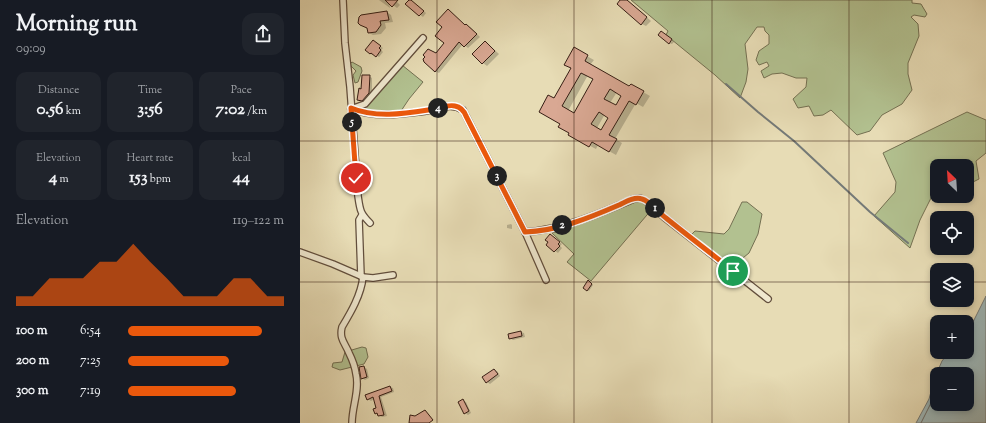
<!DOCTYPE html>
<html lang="en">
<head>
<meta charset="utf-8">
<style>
	:root { --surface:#171b24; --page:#20242c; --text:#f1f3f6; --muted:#9ea1a6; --accent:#ea580c }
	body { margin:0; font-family:"Sorts Mill Goudy",serif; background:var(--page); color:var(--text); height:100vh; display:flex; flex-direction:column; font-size:15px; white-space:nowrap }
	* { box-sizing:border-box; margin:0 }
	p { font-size:13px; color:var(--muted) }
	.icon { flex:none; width:22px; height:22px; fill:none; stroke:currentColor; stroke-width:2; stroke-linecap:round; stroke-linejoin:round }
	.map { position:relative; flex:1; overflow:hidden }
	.panel { display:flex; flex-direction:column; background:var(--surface); width:300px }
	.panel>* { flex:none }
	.needle { width:26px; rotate:335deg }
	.controls { position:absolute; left:630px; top:159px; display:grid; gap:8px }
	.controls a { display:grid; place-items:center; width:44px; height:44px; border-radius:8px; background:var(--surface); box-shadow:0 2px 6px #0003; font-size:20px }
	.pin { position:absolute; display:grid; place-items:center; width:34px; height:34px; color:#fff; margin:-17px; border:2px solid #fff; border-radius:50%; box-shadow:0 1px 4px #0007 }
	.km { position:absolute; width:20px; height:20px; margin:-10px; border-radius:50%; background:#222; color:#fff; font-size:11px; line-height:20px; text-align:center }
	.round { display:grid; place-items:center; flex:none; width:42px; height:42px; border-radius:12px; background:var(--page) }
	.headline { display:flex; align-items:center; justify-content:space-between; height:68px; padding:0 16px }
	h1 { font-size:22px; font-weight:700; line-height:30px }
	.stats { display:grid; grid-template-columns:repeat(3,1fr); gap:6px; height:68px; padding:4px 16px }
	.stats div { display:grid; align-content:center; border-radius:10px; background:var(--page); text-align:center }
	.stats b { font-size:17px; font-weight:700 }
	.stats small { font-size:11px; font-weight:400 }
	.stats p { font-size:11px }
	.chart { height:112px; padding:8px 16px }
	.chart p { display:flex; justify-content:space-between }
	.chart svg { width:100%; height:72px; margin-top:4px; fill:var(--accent); opacity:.7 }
	ul { padding:0 16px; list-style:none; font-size:13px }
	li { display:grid; grid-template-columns:64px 48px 1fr; align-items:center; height:30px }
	li i { height:10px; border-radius:5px; background:var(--accent) }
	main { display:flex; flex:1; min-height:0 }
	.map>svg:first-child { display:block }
</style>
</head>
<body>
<main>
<section class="panel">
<div class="headline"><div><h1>Morning run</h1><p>09:09</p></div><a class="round"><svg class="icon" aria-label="share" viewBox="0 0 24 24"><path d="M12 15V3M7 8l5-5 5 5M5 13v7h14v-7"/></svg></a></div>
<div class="stats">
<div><p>Distance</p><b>0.56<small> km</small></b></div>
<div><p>Time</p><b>3:56</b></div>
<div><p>Pace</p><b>7:02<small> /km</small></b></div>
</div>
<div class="stats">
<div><p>Elevation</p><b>4<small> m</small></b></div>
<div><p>Heart rate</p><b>153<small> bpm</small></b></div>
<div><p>kcal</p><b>44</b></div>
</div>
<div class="chart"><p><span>Elevation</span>119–122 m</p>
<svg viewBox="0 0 160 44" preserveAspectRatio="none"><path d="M0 44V38L10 38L20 27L30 27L40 27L50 17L60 17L70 6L80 17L90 27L100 38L110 38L120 38L130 27L140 27L150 38L160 38V44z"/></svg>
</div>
<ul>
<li><b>100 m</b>6:54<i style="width:86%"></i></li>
<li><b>200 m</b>7:25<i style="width:65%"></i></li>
<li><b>300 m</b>7:19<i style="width:69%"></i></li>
</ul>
</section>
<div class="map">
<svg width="686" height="423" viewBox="0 0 686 423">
	<rect width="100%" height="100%" fill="#e7dcb5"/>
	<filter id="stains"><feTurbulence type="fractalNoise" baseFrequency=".005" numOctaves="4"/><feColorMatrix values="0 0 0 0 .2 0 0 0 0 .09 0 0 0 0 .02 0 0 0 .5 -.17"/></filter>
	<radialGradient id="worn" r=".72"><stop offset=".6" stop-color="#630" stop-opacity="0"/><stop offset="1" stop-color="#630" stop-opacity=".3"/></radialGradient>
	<g fill="#b2c190" stroke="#747052">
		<path d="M331 0H612V3L621 4 627 14 625 17 614 15 611 17 618 24 619 36 608 63V74L612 90 602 104 582 115 570 131 557 135 531 110 523 115 514 116 509 106 498 108 493 99 506 87 507 78H496L482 73 472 74 464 78 461 71 469 66 467 62 459 65 456 60 459 51 469 44V35L465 31 464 27H457L445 44 448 69 446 82 440 98 415 75 366 35 368 31Z"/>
		<path d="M52 62 61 67 62 71 58 82 55 83 53 75 56 71 51 66 50 64Z"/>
		<path d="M102 65 123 82 109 99 101 111 78 112 61 111 59 109Z"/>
		<path d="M667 112 686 120V153L676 161 679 179 667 185V166H637V186L620 220 610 248 574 216 595 192 596 182 583 153Z"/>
		<path d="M341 200 352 209 291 281 267 262 274 254 252 233 292 220Z"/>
		<path d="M442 202H447L462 214 458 234 449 253 433 266 391 235 395 231 424 234 429 229Z"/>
		<path d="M62 347 66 348 68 357 64 364 40 370 32 367 33 363 42 362 45 352Z"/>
	</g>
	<path fill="#9db8ba" stroke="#747a78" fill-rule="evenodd" d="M686 296V423H616L629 399 635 377 642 361 649 352H667V330L671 326ZM637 374H667V404H637Z"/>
	<g fill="#0003" fill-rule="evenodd">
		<path d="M79 0H97L96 1 100 5 97 8 89 2 90 8Z"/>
		<path d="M110 0 126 13 123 17 107 4Z"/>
		<path d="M322 0H327L351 21 346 26 342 24Z"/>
		<path d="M149 11 152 13 166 26 170 27 180 37 168 48 163 44 139 73 135 71 136 55 146 43 143 27Z"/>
		<path d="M87 12 91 15 93 22 85 23 86 28 81 34 73 35 69 33 68 28Z"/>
		<path d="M364 34 374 42 372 44 369 43Z"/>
		<path d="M185 42 189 45 199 54 187 66 183 63 173 54Z"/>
		<path d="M76 43 83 48 81 50 83 52 79 57 74 54 73 55 70 54Z"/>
		<path d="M274 49 294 60 290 65 329 88 331 85 350 96 343 107 336 103 315 139 322 143 316 155 298 145 296 149 275 138 261 124 254 99 272 68ZM288 75 294 79 274 114 268 111ZM317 92 323 95 316 107 310 103ZM305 114 310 117 301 131 297 128Z"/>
		<path d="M69 76 72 78V95L65 102 61 101 58 99 62 90Z"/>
		<path d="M211 224 212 225V229L207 228V225Z"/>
		<path d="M253 237 262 244 260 246 262 248 258 253 247 245Z"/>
		<path d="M288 282 293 285 289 291 284 288Z"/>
		<path d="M221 332 224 333 225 337 213 340 210 338Z"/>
		<path d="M64 367 67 369 69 378 65 380 62 378Z"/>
		<path d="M194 370 197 371 200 376 190 384 187 382Z"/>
		<path d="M90 387 93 388 94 392 81 397 87 416 82 417 76 413 77 409 74 399 71 401 68 399Z"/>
		<path d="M163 401 166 402 171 413 168 415 165 413Z"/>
	</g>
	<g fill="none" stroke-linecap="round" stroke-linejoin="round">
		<path stroke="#6a6b67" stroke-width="1" d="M621 423 632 401 637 384"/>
		<path stroke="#747a78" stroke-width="2" d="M426 84 458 112 494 141 570 212 608 243"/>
	</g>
	<g fill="#d9a893" stroke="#361e14" fill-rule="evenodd">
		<path d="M85 0H98L92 7Z"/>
		<path d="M109 0H111L124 11 119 16 105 4Z"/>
		<path d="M320 0H327L347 17 341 25 317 4Z"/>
		<path d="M148 9 165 25 166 24 177 34 164 47 159 42 135 72 124 62 123 59 125 57 123 55 128 49 136 53 144 43 135 36 142 27 136 22Z"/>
		<path d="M87 11 89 20 80 21 81 25 76 32 68 33 67 28 60 25 58 23 59 17 61 15Z"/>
		<path d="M361 31 372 39 369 44 358 35Z"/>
		<path d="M73 40 81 46 79 48 81 50 76 57 71 53 70 54 65 50Z"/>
		<path d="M185 41 195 51 182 64 172 54Z"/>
		<path d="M274 47 288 55 285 61 329 86 331 84 344 91 336 105 329 101 309 135 317 139 309 152 292 142 289 147 268 135 269 133 258 127 260 124 239 112 248 95 254 98 271 68 264 65ZM281 73 293 79 274 113 262 106ZM310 89 321 96 316 105 304 99ZM299 112 308 118 301 130 291 124Z"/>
		<path d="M62 75H70L69 93 62 101 57 100 59 88 61 89Z"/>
		<path d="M250 234 260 242 258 244 260 246 254 252 246 245 248 242 245 240Z"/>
		<path d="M288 280 292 284 287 291 283 288Z"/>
		<path d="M221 331 222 336 209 339 208 334Z"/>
		<path d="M64 366 67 377 61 379 59 367Z"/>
		<path d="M194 369 198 374 186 383 182 377Z"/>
		<path d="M90 386 92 391 79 396 84 415 78 416 77 413 75 414 73 409 76 408 73 397 67 400 65 395Z"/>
		<path d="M163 399 169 411 164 414 158 402Z"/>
		<path d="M125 410 133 420 129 423H109L110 415 115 416Z"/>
	</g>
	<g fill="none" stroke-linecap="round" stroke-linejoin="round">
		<g stroke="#624e3c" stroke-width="8">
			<g id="street">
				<path d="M43 0 45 43 50 87 58 196C60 210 60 213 70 223"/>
				<path d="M51 109C75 118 102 114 126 111 140 109 150 102 163 110L225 232 246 280"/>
				<path d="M51 109 65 104 123 38"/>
				<path d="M225 232C262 230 299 214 333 199L340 198 346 201 364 217 468 299"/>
				<path d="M0 252 33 264 63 277 73 278 93 275"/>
				<path d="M61 276 59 220 62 215"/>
				<path d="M52 423C52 406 60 390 56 374 55 367 52 359 49 353 45 343 39 339 42 327 51 312 61 295 63 277"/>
			</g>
		</g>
		<use href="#street" stroke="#efe8cf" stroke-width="5.5"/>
	</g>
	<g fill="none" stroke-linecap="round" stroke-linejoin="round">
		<g stroke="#fff" stroke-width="8">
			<path id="route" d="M56 178 51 108C75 118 103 114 128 110 136 109 148 104 155 106 161 107 164 111 166 116L225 232C257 231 289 218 319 205 325 202 335 196 342 199 350 201 359 213 366 218 388 236 411 253 433 271"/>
		</g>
		<use href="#route" stroke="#ea580c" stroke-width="5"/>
	</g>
	<path fill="none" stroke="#361e14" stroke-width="1" stroke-opacity="0.55" d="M137 0V423M274 0V423M412 0V423M549 0V423M0 141H686M0 282H637M667 282H686"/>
	<rect width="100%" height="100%" filter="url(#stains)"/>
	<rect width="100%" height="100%" fill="url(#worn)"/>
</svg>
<div class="controls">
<a><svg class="needle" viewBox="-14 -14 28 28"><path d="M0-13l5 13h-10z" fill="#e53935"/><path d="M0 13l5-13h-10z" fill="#9ea1a6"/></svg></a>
<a><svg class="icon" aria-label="locate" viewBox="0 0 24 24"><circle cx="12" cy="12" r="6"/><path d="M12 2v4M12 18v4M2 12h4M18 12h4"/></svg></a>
<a><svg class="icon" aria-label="layers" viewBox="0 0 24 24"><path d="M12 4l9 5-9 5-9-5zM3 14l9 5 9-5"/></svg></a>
<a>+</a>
<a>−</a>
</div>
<div class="pin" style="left:433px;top:271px;background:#1e9e55"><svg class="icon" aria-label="arrive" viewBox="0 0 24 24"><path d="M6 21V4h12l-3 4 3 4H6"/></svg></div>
<div class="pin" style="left:56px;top:178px;background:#d93025"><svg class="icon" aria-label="check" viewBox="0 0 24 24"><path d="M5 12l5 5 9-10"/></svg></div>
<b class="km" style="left:355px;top:208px">1</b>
<b class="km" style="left:262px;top:225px">2</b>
<b class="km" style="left:197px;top:176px">3</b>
<b class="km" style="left:138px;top:108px">4</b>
<b class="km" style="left:52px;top:122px">5</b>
</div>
</main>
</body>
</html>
